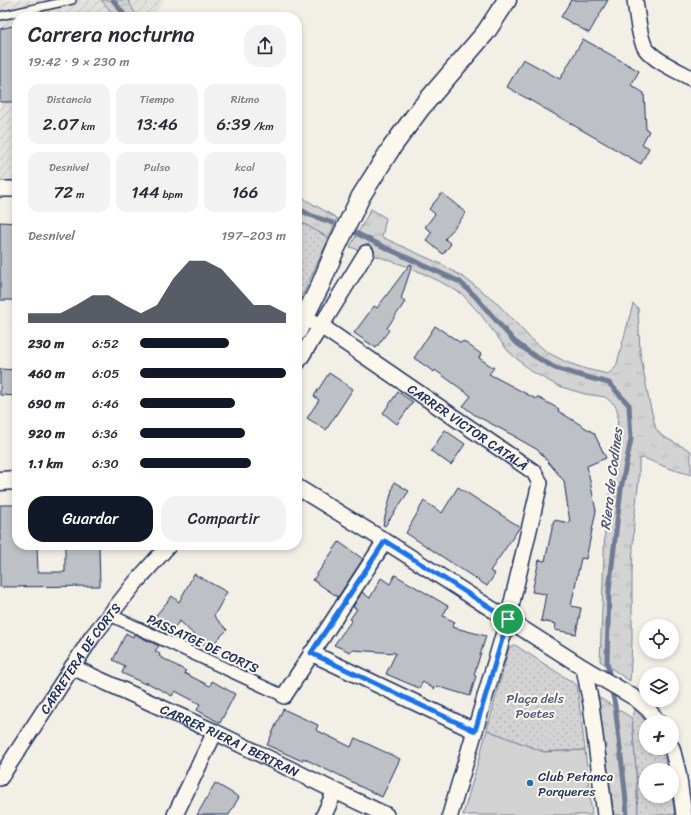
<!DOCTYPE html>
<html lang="es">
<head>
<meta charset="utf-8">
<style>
	:root { --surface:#fff; --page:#f2f2f3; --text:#2b2b33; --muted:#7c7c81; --accent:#111827 }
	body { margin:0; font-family:Sriracha,sans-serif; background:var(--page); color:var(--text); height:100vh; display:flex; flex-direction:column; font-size:15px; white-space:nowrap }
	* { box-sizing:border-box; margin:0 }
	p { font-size:13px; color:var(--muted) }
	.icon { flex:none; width:22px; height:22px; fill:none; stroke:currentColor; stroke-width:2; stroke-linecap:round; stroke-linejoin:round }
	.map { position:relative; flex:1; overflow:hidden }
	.sheet { position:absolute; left:12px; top:12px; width:290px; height:538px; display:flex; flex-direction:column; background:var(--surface); border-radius:16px; box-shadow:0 2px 6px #0003 }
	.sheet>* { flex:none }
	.tools { position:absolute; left:639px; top:619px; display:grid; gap:8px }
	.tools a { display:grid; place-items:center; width:40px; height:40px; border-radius:50%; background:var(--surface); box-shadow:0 2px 6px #0003; font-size:20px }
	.pin { position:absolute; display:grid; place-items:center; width:34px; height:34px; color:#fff; margin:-17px; border:2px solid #fff; border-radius:50%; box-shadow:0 1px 4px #0007 }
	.round { display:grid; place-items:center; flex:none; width:42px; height:42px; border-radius:16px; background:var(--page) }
	.head { display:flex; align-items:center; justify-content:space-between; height:68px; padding:0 16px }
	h1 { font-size:22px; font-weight:600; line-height:30px }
	.figures { display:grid; grid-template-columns:repeat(3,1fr); gap:6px; height:68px; padding:4px 16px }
	.figures div { display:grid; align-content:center; border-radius:10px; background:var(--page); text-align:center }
	.figures b { font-size:17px; font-weight:600 }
	.figures small { font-size:11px; font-weight:400 }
	.figures p { font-size:11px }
	.chart { height:112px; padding:8px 16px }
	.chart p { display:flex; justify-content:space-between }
	.chart svg { width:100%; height:72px; margin-top:4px; fill:var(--accent); opacity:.7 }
	.button { display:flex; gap:8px; margin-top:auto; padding:8px 16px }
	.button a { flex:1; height:46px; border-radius:16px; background:var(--accent); color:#fff; font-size:16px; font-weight:600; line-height:46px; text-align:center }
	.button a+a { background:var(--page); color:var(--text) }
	ul { padding:0 16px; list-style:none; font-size:13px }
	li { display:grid; grid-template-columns:64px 48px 1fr; align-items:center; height:30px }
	li i { height:10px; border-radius:5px; background:var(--accent) }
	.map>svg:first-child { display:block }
</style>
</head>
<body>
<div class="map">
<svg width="691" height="815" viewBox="0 0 691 815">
	<defs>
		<pattern id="industrial-furrows" width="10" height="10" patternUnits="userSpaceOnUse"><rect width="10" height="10" fill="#e2e1dc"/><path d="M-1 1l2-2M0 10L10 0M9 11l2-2" fill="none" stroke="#c1c1bf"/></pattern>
		<pattern id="grass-tufts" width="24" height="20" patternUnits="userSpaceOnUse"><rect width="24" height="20" fill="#d2d3d2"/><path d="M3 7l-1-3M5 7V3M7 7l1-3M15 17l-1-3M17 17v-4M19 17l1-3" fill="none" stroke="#b4b5b7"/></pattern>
		<pattern id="park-dots" width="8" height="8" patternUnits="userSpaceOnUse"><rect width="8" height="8" fill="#d2d3d2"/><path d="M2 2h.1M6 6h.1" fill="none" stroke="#b4b5b7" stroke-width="1.8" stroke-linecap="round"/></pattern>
	</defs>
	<rect width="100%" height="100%" fill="#f2efe6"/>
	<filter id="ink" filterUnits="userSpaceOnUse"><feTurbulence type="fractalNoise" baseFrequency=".025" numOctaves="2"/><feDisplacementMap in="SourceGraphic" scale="8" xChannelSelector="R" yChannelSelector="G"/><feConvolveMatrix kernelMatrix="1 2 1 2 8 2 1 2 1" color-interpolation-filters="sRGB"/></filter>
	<g filter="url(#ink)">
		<g fill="url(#industrial-furrows)">
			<path d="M0 0H101L116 17H17V188H0Z"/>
			<path d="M128 0H164L153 17H137Z"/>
		</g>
		<g fill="url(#grass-tufts)" stroke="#768198">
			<path d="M101 0H128L137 17H116Z"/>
			<path d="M297 190 306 200 337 218 329 238 297 220Z"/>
			<path d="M371 209 386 218 382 237 445 266 466 279 495 301 529 337 547 352 566 362 586 369 608 374 616 367 633 304 638 308 640 352 649 401 656 429 662 436 691 451V475L668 468 644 458 639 459V479L634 520 632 573V643L630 681 600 661 605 528 617 433 618 413 615 405 605 397 585 394 558 386 531 371 508 351 481 315 462 294 439 281 409 267 350 247Z"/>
			<path d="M598 697 632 718 636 770 638 815H614Z"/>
		</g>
		<g fill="url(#park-dots)" stroke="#768198">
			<path d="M297 220 329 238 297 307Z"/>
			<path d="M515 645 577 685 585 750 544 752 487 730 509 648Z"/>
			<path d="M635 709 646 722V748H660L665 760 667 770H646V796H672L675 815H638L636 770 632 718Z"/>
		</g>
		<path fill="#d2d3d2" stroke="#768198" d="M487 730 544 752 585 750 592 815H463Z"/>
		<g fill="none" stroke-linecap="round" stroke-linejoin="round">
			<g stroke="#707b93" stroke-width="5">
				<path d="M113 0 126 17"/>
				<path d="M297 208 310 215 333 223"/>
				<path d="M354 232 384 247 460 282 474 295 514 341 533 355 555 368 586 377 609 383 629 405 631 439 621 489 609 590 607 662 610 679"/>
				<path d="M611 687 615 705 625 791 627 815"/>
			</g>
		</g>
		<g fill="#bdc0c4" stroke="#1b2f5e">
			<path d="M571 0H608L589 33 561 17Z"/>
			<path d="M17 25V102H0V29Z"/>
			<path d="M583 39 639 71 631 85 644 93 646 129 649 131 642 144 649 148 641 164 507 87 523 59 560 79Z"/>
			<path d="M442 193 466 213 445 239 451 244 443 254 426 240 432 232 425 227 435 214 429 209Z"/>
			<path d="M0 222 17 223V300H0Z"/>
			<path d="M410 264 412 265 401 299 405 302 387 328 389 330 376 348 354 333 374 306 377 308Z"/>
			<path d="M435 326 461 343 463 341 481 354 479 358 494 368 489 374 536 399 537 397 559 409 558 411 594 433 606 458 587 466 596 511 586 559 581 558 571 606 581 608 576 634 555 630 556 624 541 621 546 594 532 592 539 560 545 561 554 520 570 523 564 481 538 450 515 437H516L475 415 463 406 471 396 435 370 434 372 414 358Z"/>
			<path d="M0 369 17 370V396L0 395Z"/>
			<path d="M329 373 353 389 326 430 307 418 319 400 314 396Z"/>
			<path d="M398 392 413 402 397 424 383 413Z"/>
			<path d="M445 430 465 444 451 465 431 451Z"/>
			<path d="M394 482 409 491 385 526 383 525Z"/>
			<path d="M458 487 520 527 490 571 495 574 487 586 406 533 424 501 442 513Z"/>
			<path d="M0 505H17V545H37L38 572H65V545H99L100 586 0 587Z"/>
			<path d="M339 542 363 559 338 597 313 580Z"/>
			<path d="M194 574 227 592 214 616 227 630 208 649 180 621 168 634 148 625 172 596 179 602Z"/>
			<path d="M395 575 448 606 443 616 455 622 452 627 486 636 474 675 476 676 470 696 436 686 434 689 423 682 419 688 386 674 396 653 352 650 350 652 334 645 352 620 350 619 357 609 353 607 362 592 370 598 381 578 390 584Z"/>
			<path d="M126 633 133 637 134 634 159 646 155 651 160 654 159 656 186 671 184 673 210 686 212 681 235 694 220 723 197 710 200 704 175 691 172 696 146 682 145 684 122 673 125 666 113 660Z"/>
			<path d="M283 709 318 725 316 730 351 747 355 738 400 759 382 797 357 785H358L333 772V773L303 758 302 761 267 745Z"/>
			<path d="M215 783 239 797 229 815H197Z"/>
		</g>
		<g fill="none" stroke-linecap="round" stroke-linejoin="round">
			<g stroke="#1b2f5e" stroke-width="10">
				<path id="service" d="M0 16 72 0"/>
			</g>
			<g stroke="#1b2f5e" stroke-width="14">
				<path id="pedestrian" d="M110 615 284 696"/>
			</g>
			<g stroke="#1b2f5e" stroke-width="18">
				<g id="minor">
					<path d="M635 0C637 13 639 39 646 49 655 61 678 71 691 78"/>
					<path d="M0 189H17"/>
					<path id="s1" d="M304 318 321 326 534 472 540 483 508 619 450 815"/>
					<path d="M297 363 321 326 366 253"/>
					<path d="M297 487 385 541 584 668 635 698 648 709 658 722"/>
					<path d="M311 653 475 731"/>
					<path id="s2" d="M72 667 215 732 335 791 386 815"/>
					<path d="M584 668 591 704 605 815"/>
					<path d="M284 696 385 541"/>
					<path d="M672 748 678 772 684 815"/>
					<path id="s3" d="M0 778 92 637 136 582 169 545"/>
					<path d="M175 815 215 732"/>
					<path d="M324 815 335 791"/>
				</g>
			</g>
			<g stroke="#1b2f5e" stroke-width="21">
				<g id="tertiary">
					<path d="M297 332 320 286 335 250 361 196 392 147 420 109 486 32 507 0"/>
					<path d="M0 481 17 480"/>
				</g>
			</g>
			<use href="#service" stroke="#fbf7ec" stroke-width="7"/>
			<use href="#pedestrian" stroke="#fbf7ec" stroke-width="11"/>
			<use href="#minor" stroke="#fbf7ec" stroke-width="15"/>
			<use href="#tertiary" stroke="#fbf7ec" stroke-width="18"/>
		</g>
	</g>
	<g fill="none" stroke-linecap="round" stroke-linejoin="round" filter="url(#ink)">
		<g stroke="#fff" stroke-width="8">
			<path id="route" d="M385 541 508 619 475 731 311 653Z"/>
		</g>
		<use href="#route" stroke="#1a73e8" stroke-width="5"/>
	</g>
	<circle fill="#1f6fb2" stroke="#fbf7ec" stroke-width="1.5" cx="530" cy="783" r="4"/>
	<g text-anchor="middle" stroke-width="4" stroke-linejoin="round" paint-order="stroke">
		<g font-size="13" fill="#1b2f5e" stroke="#fbf7ec">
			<text dy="5" stroke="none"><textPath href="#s1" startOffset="197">CARRER VICTOR CATALÀ</textPath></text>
			<text transform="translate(203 643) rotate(25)" y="5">PASSATGE DE CORTS</text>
			<text dy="5" stroke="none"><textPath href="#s3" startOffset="144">CARRETERA DE CORTS</textPath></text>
			<text dy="5" stroke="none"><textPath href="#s2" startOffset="174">CARRER RIERA I BERTRAN</textPath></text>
		</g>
		<g font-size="13" fill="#49587b" stroke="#fbf7ec">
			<text x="535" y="703">Plaça dels<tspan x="535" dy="15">Poetes</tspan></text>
		</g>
		<g font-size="13" fill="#1b2f5e" stroke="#fbf7ec" text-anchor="start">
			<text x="538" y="781">Club Petanca<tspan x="538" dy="15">Porqueres</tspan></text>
		</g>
		<g font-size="14" font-style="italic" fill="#465579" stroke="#fbf7ec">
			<text transform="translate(611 479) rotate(-83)" y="5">Riera de Codines</text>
		</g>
	</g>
</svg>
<div class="tools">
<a><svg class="icon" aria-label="locate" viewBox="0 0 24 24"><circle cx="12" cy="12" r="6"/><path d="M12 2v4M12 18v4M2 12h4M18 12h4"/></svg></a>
<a><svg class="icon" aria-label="layers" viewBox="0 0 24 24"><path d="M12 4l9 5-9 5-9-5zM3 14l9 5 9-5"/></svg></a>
<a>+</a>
<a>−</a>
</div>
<div class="pin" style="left:508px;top:619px;background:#1e9e55"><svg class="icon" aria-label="arrive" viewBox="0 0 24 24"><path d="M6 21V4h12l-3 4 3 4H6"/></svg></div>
<section class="sheet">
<div class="head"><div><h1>Carrera nocturna</h1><p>19:42 · 9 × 230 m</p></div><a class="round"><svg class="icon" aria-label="share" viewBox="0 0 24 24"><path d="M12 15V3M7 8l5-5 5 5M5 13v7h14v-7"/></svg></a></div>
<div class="figures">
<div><p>Distancia</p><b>2.07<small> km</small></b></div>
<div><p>Tiempo</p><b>13:46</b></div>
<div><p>Ritmo</p><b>6:39<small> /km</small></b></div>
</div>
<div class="figures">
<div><p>Desnivel</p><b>72<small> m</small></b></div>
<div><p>Pulso</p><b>144<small> bpm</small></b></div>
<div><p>kcal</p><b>166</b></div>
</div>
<div class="chart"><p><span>Desnivel</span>197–203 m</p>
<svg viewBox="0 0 160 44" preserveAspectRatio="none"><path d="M0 44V38L10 38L20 38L30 33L40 27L50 27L60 33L70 38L80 33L90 17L100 6L110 6L120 11L130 22L140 33L150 33L160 38V44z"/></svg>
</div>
<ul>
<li><b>230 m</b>6:52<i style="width:61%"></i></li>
<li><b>460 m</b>6:05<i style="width:100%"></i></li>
<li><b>690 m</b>6:46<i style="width:65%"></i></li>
<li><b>920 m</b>6:36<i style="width:72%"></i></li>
<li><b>1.1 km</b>6:30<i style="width:76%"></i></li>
</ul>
<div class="button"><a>Guardar</a><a>Compartir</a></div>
</section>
</div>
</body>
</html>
